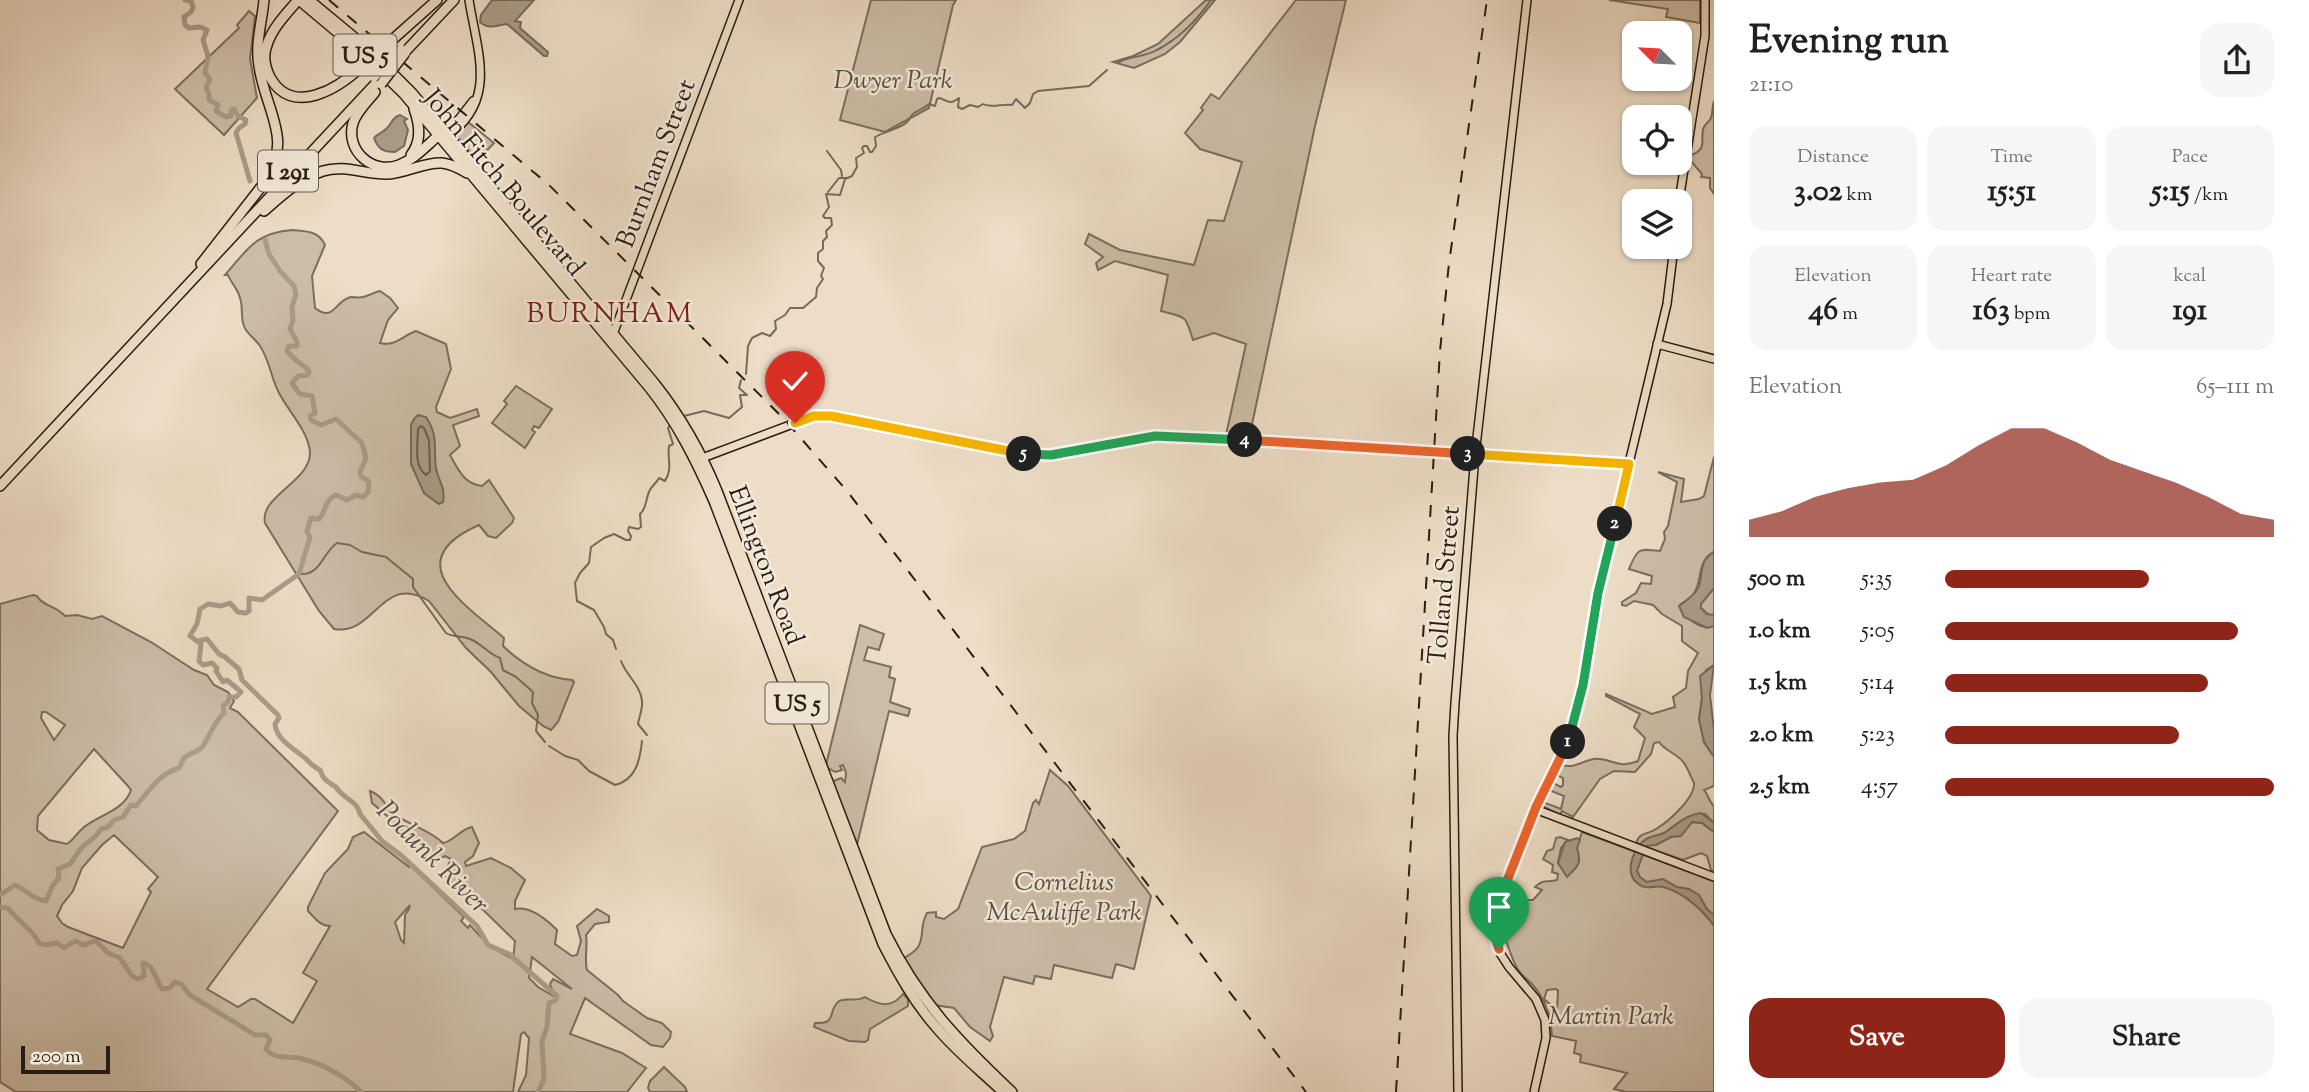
<!DOCTYPE html>
<html lang="en">
<head>
<meta charset="utf-8">
<style>
	:root { --surface:#fff; --page:#f6f6f6; --text:#202124; --muted:#757577; --accent:#8f2418 }
	body { margin:0; font-family:"Sorts Mill Goudy",serif; background:var(--page); color:var(--text); height:100vh; display:flex; flex-direction:column; font-size:26px; white-space:nowrap }
	* { box-sizing:border-box; margin:0 }
	p { font-size:23px; color:var(--muted) }
	.icon { flex:none; width:38px; height:38px; fill:none; stroke:currentColor; stroke-width:2; stroke-linecap:round; stroke-linejoin:round }
	.map { position:relative; flex:1; overflow:hidden }
	.drawer { display:flex; flex-direction:column; background:var(--surface); width:595px }
	.drawer>* { flex:none }
	.needle { width:46px; rotate:294deg }
	.buttons { position:absolute; left:1622px; top:21px; display:grid; gap:14px }
	.buttons a { display:grid; place-items:center; width:70px; height:70px; border-radius:14px; background:var(--surface); box-shadow:0 2px 5px #0004; font-size:35px }
	.scale { position:absolute; left:21px; bottom:18px; width:89px; box-sizing:border-box; padding-left:7px; border:4px solid #281e13; border-top:0; font-size:19px; line-height:24px; white-space:nowrap; color:#281e13; -webkit-text-stroke:5px #f3e9da; paint-order:stroke }
	.pin { position:absolute; display:grid; place-items:center; width:60px; height:60px; color:#fff; margin:-72px -30px; border-radius:50% 50% 50% 0; rotate:-45deg; box-shadow:0 0 7px #0007 }
	.pin .icon { rotate:45deg }
	.km { position:absolute; width:35px; height:35px; margin:-18px; border-radius:50%; background:#222; color:#fff; font-size:19px; line-height:35px; text-align:center }
	.round { display:grid; place-items:center; flex:none; width:74px; height:74px; border-radius:21px; background:var(--page) }
	.summary { display:flex; align-items:center; justify-content:space-between; height:119px; padding:0 35px }
	h1 { font-size:38px; font-weight:800; line-height:52px }
	.stats { display:grid; grid-template-columns:repeat(3,1fr); gap:10px; height:119px; padding:7px 35px }
	.stats div { display:grid; align-content:center; border-radius:18px; background:var(--page); text-align:center }
	.stats b { font-size:30px; font-weight:800 }
	.stats small { font-size:19px; font-weight:400 }
	.stats p { font-size:19px }
	.chart { height:196px; padding:14px 35px }
	.chart p { display:flex; justify-content:space-between }
	.chart svg { width:100%; height:126px; margin-top:7px; fill:var(--accent); opacity:.7 }
	.primary-button { display:flex; gap:14px; margin-top:auto; padding:14px 35px }
	.primary-button a { flex:1; height:80px; border-radius:21px; background:var(--accent); color:#fff; font-size:28px; font-weight:800; line-height:80px; text-align:center }
	.primary-button a+a { background:var(--page); color:var(--text) }
	ul { padding:0 35px; list-style:none; font-size:23px }
	li { display:grid; grid-template-columns:112px 84px 1fr; align-items:center; height:52px }
	li i { height:18px; border-radius:9px; background:var(--accent) }
	main { display:flex; flex:1; min-height:0 }
	.map>svg:first-child { display:block }
</style>
</head>
<body>
<main>
<div class="map">
<svg width="1714" height="1092" viewBox="0 0 1714 1092">
	<rect width="100%" height="100%" fill="#edddc6"/>
	<filter id="stains"><feTurbulence type="fractalNoise" baseFrequency=".00286" numOctaves="4"/><feColorMatrix values="0 0 0 0 .2 0 0 0 0 .09 0 0 0 0 .02 0 0 0 .5 -.17"/></filter>
	<radialGradient id="worn" r=".72"><stop offset=".6" stop-color="#630" stop-opacity="0"/><stop offset="1" stop-color="#630" stop-opacity=".3"/></radialGradient>
	<g fill="#ccbda8" stroke="#7a6e5e" stroke-width="2" fill-rule="evenodd">
		<path d="M871 0H956L953 5 929 108 885 132 840 120Z"/>
		<path d="M1206 0H1215L1180 42 1165 54 1134 68 1113 62 1133 56 1158 44Z"/>
		<path d="M1296 0H1346L1315 126 1250 434 1226 435 1246 344 1214 333 1193 340C1185 314 1187 318 1161 311L1168 275 1115 261 1098 270 1096 263 1103 257 1085 244 1089 234 1120 250 1194 265 1208 220 1224 221 1242 162 1200 149 1185 133 1203 110 1201 108 1211 94 1219 99Z"/>
		<path d="M1609 0H1700V23L1666 17 1668 9Z"/>
		<path d="M249 11 255 16 250 59 257 98 224 135 175 89 239 28 237 25Z"/>
		<path d="M1714 101V194L1710 188V178L1701 177 1702 174 1690 160 1691 155C1709 149 1699 138 1704 127 1706 123 1710 121 1711 118 1713 113 1712 106 1714 101Z"/>
		<path d="M468 122 494 143 477 161 456 135Z"/>
		<path d="M292 230C306 231 319 231 325 245L312 276 315 308C334 323 335 300 351 297 355 297 359 298 363 297 369 296 374 292 380 291L390 298 398 308 388 320 380 343C395 347 402 336 416 331L446 344 451 369 436 407 437 412 450 418 477 409 479 416 453 425 460 446 450 455C458 469 464 484 482 486L489 480 514 518 512 523 496 538 488 536 479 525C397 561 464 604 504 638L503 646C523 665 545 678 572 680L574 682 558 722 551 730 543 726 519 706 491 672 466 648 429 601C382 572 375 636 334 629L319 611 265 523C259 496 310 482 310 453 309 431 287 410 278 391 271 377 269 359 260 346 256 340 250 336 246 330 239 320 244 309 240 298 238 289 231 283 228 275H225C247 250 255 233 292 230Z"/>
		<path d="M516 386 552 409 539 428 534 426 532 430 535 432 525 448 492 423 507 404 504 401Z"/>
		<path d="M1714 457V552C1691 564 1709 591 1681 604L1680 608C1688 619 1700 631 1714 626V665L1706 670 1699 719 1704 742 1714 757V786L1704 790C1709 795 1708 801 1714 806V823L1705 814C1687 814 1679 822 1666 832 1658 838 1648 837 1641 844L1636 843C1640 831 1648 835 1656 829 1668 822 1695 798 1694 783 1693 781 1686 765 1684 763 1678 754 1665 751 1659 742L1654 743 1651 754 1635 772 1614 771 1600 779 1573 817 1562 811 1560 815 1542 806 1543 802 1561 809 1564 796 1549 790 1553 783 1561 787 1563 785V778L1557 775 1562 765C1574 769 1582 761 1594 759 1610 757 1618 770 1638 761L1645 738 1634 727 1640 714 1606 696V694L1652 714 1675 707 1673 697 1686 688 1688 671 1698 653 1682 641V626L1662 614 1653 605 1634 601 1626 606 1622 605V602L1636 593 1641 583 1651 584 1652 576 1629 569C1638 547 1639 549 1660 551L1665 539 1664 532 1668 526 1677 482 1658 472 1684 479 1681 502 1699 499 1704 496Z"/>
		<path d="M1714 588V615L1710 616 1701 608V604Z"/>
		<path d="M33 595 37 596C42 606 57 606 65 616L77 615 92 619 102 616 151 642 194 670 207 675 214 685 228 692 234 701 230 708 238 712 338 811 207 989 238 1007 251 999H255L293 1023 317 981 303 973 330 926C320 926 315 918 308 911V907L325 873 348 849 353 837 364 832 409 867 410 865 464 917 461 921 468 928 470 925 489 946 513 959 515 941 473 900 450 886 444 875 451 859 445 856 433 862 427 855 406 841 397 832 387 816 372 803 370 791C382 795 385 806 395 814 410 826 429 829 443 843 454 841 462 828 472 827L479 843 473 856 465 862 466 866 491 858 511 868 525 880 515 901V909C530 906 547 920 557 930L555 944 572 956 577 955 581 941 577 926 597 909 609 916V922L595 924 586 935C588 948 584 959 587 970L618 995 623 1001 647 1018 662 1023 671 1032 670 1038 663 1047 651 1045 585 998 570 1034 622 1053 646 1068 627 1092H518L526 1075 529 1038 524 1032 521 1034 513 1092H16L0 1082V604ZM42 712H46L65 725 54 740 41 718ZM94 749 127 785 131 790C124 811 98 815 83 828 77 833 74 839 67 844L49 840 37 830 38 816ZM114 835 158 877 148 889 151 892 123 948 68 927 62 923 57 916 62 905 73 891 82 868 102 845ZM410 905 409 909 405 915 404 943 401 940 395 922ZM532 957 572 989 553 979 550 984 555 997 538 987 529 978Z"/>
		<path d="M860 625 884 634 879 650 868 647 864 660 891 667 889 677 895 679 890 702 910 709 908 716 889 711 856 849 831 782 841 778 845 782 846 773 843 765 840 766 842 770 835 772 828 768 826 765Z"/>
		<path d="M1050 770 1068 786 1151 896 1134 969 1116 964 1112 978 1054 965 1051 979 1035 976 1033 984 1004 977 990 1027 993 1036 990 1041 970 1027 954 1008 934 1005 904 962V958C909 955 915 952 918 947 925 936 919 927 927 913L936 912V917L944 919 958 909 982 847 1014 839 1025 831 1033 803 1036 800 1039 804Z"/>
		<path d="M1692 822 1702 823 1714 832V871L1711 870 1707 856 1701 853 1683 860 1646 847 1648 845C1658 846 1661 841 1669 838 1683 832 1681 836 1692 822Z"/>
		<path d="M1582 832 1714 881V1092H1626L1614 1089 1627 1073 1580 1062 1581 1055 1574 1053 1576 1041 1552 1036C1551 1016 1546 1000 1532 984 1527 979 1520 974 1517 968 1510 956 1507 939 1500 927V923L1511 924 1520 908 1515 904 1525 900H1533L1542 890 1535 887C1544 878 1548 883 1557 880L1558 874 1552 872 1553 865 1543 859 1547 851 1553 849 1556 838 1560 837 1568 840 1561 848 1558 863 1573 858ZM1556 989 1558 991 1557 1010 1544 999 1547 990Z"/>
		<path d="M903 994 908 999V1006L870 1029 868 1040 865 1042 849 1041 814 1027 815 1023C838 1024 827 1012 838 1002 844 996 856 1003 865 997 880 1006 892 1008 903 994Z"/>
		<path d="M664 1067 685 1087 687 1092H650L648 1088 650 1081Z"/>
	</g>
	<g fill="#aa9c89" stroke="#766a5a" stroke-width="2">
		<path d="M492 0H534L515 21 521 22 520 28 548 52 547 56H544L507 24C497 25 489 30 480 22L481 15Z"/>
		<path d="M400 115 407 119 404 121 408 130 404 146 395 152C383 152 378 149 374 138 378 133 382 133 386 129 392 124 391 118 400 115Z"/>
		<path d="M418 415 426 417C439 437 433 446 436 468 438 480 446 488 443 502L439 504 424 493 411 464V425L414 419Z"/>
		<path d="M1714 552V588L1701 604V608L1707 614 1714 615V626L1707 628 1684 617 1679 606C1685 601 1696 595 1699 586 1703 573 1699 560 1714 552Z"/>
		<path d="M1714 665 1710 695 1714 730V757L1704 742 1699 719 1702 699 1700 676Z"/>
		<path d="M1701 813 1714 823V832L1702 823 1692 822 1681 836 1671 837 1656 845 1646 846 1637 871 1640 877 1647 882 1663 879 1677 887 1689 889 1699 895 1707 909 1714 915V926C1703 910 1683 892 1663 887 1654 885 1646 891 1637 883 1623 871 1635 844 1648 838 1653 836 1659 835 1664 833 1677 825 1685 815 1701 813Z"/>
		<path d="M1577 838 1580 840 1577 848C1582 864 1578 866 1567 877L1558 863 1565 842Z"/>
	</g>
	<g fill="none" stroke-linecap="round" stroke-linejoin="round">
		<path stroke="#695d4e" stroke-width="2" d="M421 426 424 428 429 440 430 471 426 475C413 466 418 444 418 429Z"/>
		<g stroke="#766a5a" stroke-width="2">
			<path d="M1119 62C1131 56 1145 57 1157 50 1178 39 1197 20 1211 0"/>
			<path d="M827 151 841 170 842 176"/>
			<path d="M828 192 839 178H846"/>
			<path d="M746 374 748 346 752 338 762 333 770 336 776 329 775 321 785 315 790 308H803L816 297 817 288 823 279 821 276 824 268 818 261V253L823 249V241L827 237 826 231 832 225 831 218H825L823 216 829 207 826 194 840 195 845 179 852 176 857 167 856 158 864 153 862 148 864 146H867L870 152H872L876 146 875 137C885 131 900 129 907 122 910 119 911 115 914 113 919 110 924 109 929 104L935 106 937 99 939 98C947 100 949 106 959 98L958 107 962 109 970 105 978 107 983 104C992 109 1002 103 1012 105L1016 99 1025 108 1030 103 1033 94 1038 91 1089 86 1107 70"/>
			<path d="M684 416 704 411 729 418 742 407 740 395H747L739 388 741 380"/>
			<path d="M299 574C321 576 322 553 337 543L350 545 362 552 386 557 413 579V587L446 633C454 638 461 635 470 639 481 643 488 654 500 658L503 670 516 677 532 691 533 693 532 703 538 715 536 731 545 742"/>
			<path d="M616 649 613 640 606 634 604 627 594 610 577 601 575 583 580 573 589 563 591 547 604 538 614 534 626 540H630L631 536 628 531 629 527 638 529 641 527 640 514C647 508 645 501 649 492 651 486 656 484 659 478L665 481C673 468 667 460 669 446L673 444 668 428 670 425"/>
			<path d="M621 661C626 675 641 686 642 701 643 709 639 717 638 724L647 735"/>
			<path d="M549 746 565 756 578 760 589 771 615 785C636 780 640 760 642 741"/>
		</g>
		<g stroke="#aa9c89" stroke-width="5">
			<path d="M185 0 191 1 193 7 191 12 184 17 185 25 189 28 200 27 207 30 203 40 208 56 205 73 210 79 206 88 209 94V100L218 105 216 111 226 117 231 116V110L234 109 238 116 246 120 245 124 239 128 236 133 250 181"/>
			<path d="M198 641 207 639 219 654 225 657 239 669 242 680 278 715 279 718 275 724C276 738 291 747 301 755 309 760 311 766 320 770 323 780 328 782 336 787 342 798 358 801 360 814L382 841 402 856 477 926 488 945 509 954 557 996 556 1000 549 1003 547 1027 542 1041 544 1079 538 1092"/>
			<path d="M0 895 15 885C27 890 33 900 46 901L53 885 59 878 58 869 70 864 81 848 96 836 101 829 108 827 114 820 123 817 131 805 136 806C148 792 160 773 179 768 181 765 182 761 184 758 189 753 199 752 203 746 210 735 214 722 224 713L223 706 228 702 229 697H236L241 692 227 680 223 682 216 671 217 668 212 663 203 665 199 661 201 644 190 636 197 624 200 609 208 604 221 606 230 603 238 612 246 613 249 611V598L262 600 299 574 310 537 307 532 311 518 319 519C327 510 324 501 336 495L347 500 356 495 363 497 368 492 369 482 361 476 360 472 366 458 362 443 336 419 321 425 311 420 310 416 315 413 312 396 300 394 292 383 298 376 308 375 309 371C303 364 290 358 287 350L289 346H297V342L290 329 293 320 292 307 296 294 294 286 280 271 269 254 265 240"/>
			<path d="M0 907 8 908C17 921 32 928 39 943L45 945 57 943 64 948 75 941 84 945 94 941 97 942 108 953 120 958 132 976 138 979 144 976 143 963C154 965 156 980 162 989L170 988 175 982 181 984 190 995 234 1022 255 1035H266L270 1040 266 1049C275 1061 290 1055 303 1059 322 1064 347 1077 361 1092"/>
		</g>
		<g stroke="#281e13" stroke-width="10">
			<g id="major">
				<path d="M440 135 459 119 473 101"/>
				<path d="M446 137C499 101 477 52 469 0"/>
				<path d="M1679 201 1705 36V0"/>
				<path d="M612 337 739 0"/>
				<path d="M1657 344 1714 359"/>
				<path d="M697 460 806 419 824 416 1023 454 1051 455 1141 437 1169 435 1629 464"/>
				<path d="M1535 809 1714 877"/>
				<path d="M1458 1092 1453 736 1455 703 1475 455 1527 0"/>
				<path d="M1534 1092 1546 1038 1545 1020 1536 999 1509 967 1500 953 1495 934V914L1535 809 1568 740 1581 697 1598 593 1667 304 1674 247"/>
			</g>
		</g>
		<g stroke="#281e13" stroke-width="12">
			<g id="highway">
				<path d="M298 0C287 13 272 28 267 45 263 55 265 67 270 77 292 118 339 88 362 66"/>
				<path d="M299 0 361 52 404 94 649 387C677 422 696 460 714 501L883 944C898 973 914 1002 936 1027 956 1051 981 1071 1003 1092"/>
				<path d="M309 0 367 48 412 93 655 384C681 417 701 452 717 491L886 934C919 1001 959 1042 1012 1092"/>
				<path d="M391 41 437 0"/>
				<path d="M404 53 454 0"/>
				<path d="M375 92C368 101 357 111 353 123 345 151 373 175 399 165 415 159 427 145 439 135"/>
				<path d="M411 155C422 141 420 125 414 109"/>
				<path d="M264 211C282 195 299 179 323 171 345 164 366 175 388 174 406 173 424 162 442 163 451 164 459 168 467 173"/>
				<path d="M201 264 265 182C294 139 265 110 259 66 255 44 262 22 264 0"/>
				<path d="M0 486 378 81"/>
			</g>
		</g>
		<use href="#major" stroke="#edddc6" stroke-width="7"/>
		<use href="#highway" stroke="#edddc6" stroke-width="9"/>
		<g stroke="#281e13" stroke-width="2" stroke-dasharray="12 12" stroke-linecap="butt">
			<path d="M329 0 549 185 784 419 847 491 1306 1092"/>
			<path d="M1396 1092 1440 351 1449 263 1487 0"/>
		</g>
		<g stroke="#281e13" stroke-width="12" stroke-linecap="butt">
			<g id="highway-bridge">
				<path d="M362 66 391 41"/>
				<path d="M374 77 401 49"/>
				<path d="M381 84 405 53"/>
			</g>
		</g>
		<use href="#highway-bridge" stroke="#edddc6" stroke-width="9"/>
	</g>
	<g fill="none" stroke-linecap="round" stroke-linejoin="round">
		<g stroke="#fff" stroke-width="14">
			<path id="split-1" d="M1499 949 1494 934 1496 909 1536 807 1568 742"/>
		</g>
		<g stroke="#fff" stroke-width="14">
			<path id="split-2" d="M1568 742 1583 685 1598 593 1615 524"/>
		</g>
		<g stroke="#fff" stroke-width="14">
			<path id="split-3" d="M1468 454 1629 464 1615 524"/>
		</g>
		<g stroke="#fff" stroke-width="14">
			<path id="split-4" d="M1245 440 1468 454"/>
		</g>
		<g stroke="#fff" stroke-width="14">
			<path id="split-5" d="M1024 454 1051 455 1155 436 1245 440"/>
		</g>
		<g stroke="#fff" stroke-width="14">
			<path id="split-6" d="M795 423 814 416H831L1024 454"/>
		</g>
		<use href="#split-1" stroke="#f0652b" stroke-width="9"/>
		<use href="#split-2" stroke="#22a559" stroke-width="9"/>
		<use href="#split-3" stroke="#f5b400" stroke-width="9"/>
		<use href="#split-4" stroke="#f0652b" stroke-width="9"/>
		<use href="#split-5" stroke="#22a559" stroke-width="9"/>
		<use href="#split-6" stroke="#f5b400" stroke-width="9"/>
	</g>
	<g text-anchor="middle" stroke-width="5" stroke-linejoin="round" paint-order="stroke">
		<g fill="#f3e9da" stroke="#655b4f" stroke-width="2">
			<rect x="333.5" y="34.5" width="63" height="41" rx="5"/>
			<rect x="258" y="150.5" width="60" height="41" rx="5"/>
			<rect x="765.5" y="682.5" width="63" height="41" rx="5"/>
		</g>
		<g font-size="24" font-weight="bold" fill="#281e13">
			<text x="365" y="63">US 5</text>
			<text x="288" y="179">I 291</text>
			<text x="797" y="711">US 5</text>
		</g>
		<g font-size="26" font-style="italic" fill="#594e40" stroke="#f3e9da">
			<text x="893" y="88">Dwyer Park</text>
			<text x="1064" y="890">Cornelius<tspan x="1064" dy="30">McAuliffe Park</tspan></text>
			<text x="1611" y="1024">Martin Park</text>
		</g>
		<g font-size="26" fill="#281e13" stroke="#f3e9da">
			<text transform="translate(655 163) rotate(-69)" y="9">Burnham Street</text>
			<text transform="translate(505 182) rotate(50)" y="9">John Fitch Boulevard</text>
			<text transform="translate(767 565) rotate(69)" y="9">Ellington Road</text>
			<text transform="translate(1443 585) rotate(-85)" y="9">Tolland Street</text>
		</g>
		<g font-size="28" letter-spacing="2" fill="#7a1f14" stroke="#f3e9da">
			<text x="610" y="322">BURNHAM</text>
		</g>
		<g font-size="28" font-style="italic" fill="#5c5042" stroke="#f3e9da">
			<text transform="translate(434 856) rotate(45)" y="10">Podunk River</text>
		</g>
	</g>
	<rect width="100%" height="100%" filter="url(#stains)"/>
	<rect width="100%" height="100%" fill="url(#worn)"/>
</svg>
<div class="buttons">
<a><svg class="needle" viewBox="-14 -14 28 28"><path d="M0-13l5 13h-10z" fill="#e53935"/><path d="M0 13l5-13h-10z" fill="#757577"/></svg></a>
<a><svg class="icon" aria-label="locate" viewBox="0 0 24 24"><circle cx="12" cy="12" r="6"/><path d="M12 2v4M12 18v4M2 12h4M18 12h4"/></svg></a>
<a><svg class="icon" aria-label="layers" viewBox="0 0 24 24"><path d="M12 4l9 5-9 5-9-5zM3 14l9 5 9-5"/></svg></a>
</div>
<div class="scale">200 m</div>
<div class="pin" style="left:1499px;top:949px;background:#1e9e55"><svg class="icon" aria-label="arrive" viewBox="0 0 24 24"><path d="M6 21V4h12l-3 4 3 4H6"/></svg></div>
<div class="pin" style="left:795px;top:423px;background:#d93025"><svg class="icon" aria-label="check" viewBox="0 0 24 24"><path d="M5 12l5 5 9-10"/></svg></div>
<b class="km" style="left:1568px;top:742px">1</b>
<b class="km" style="left:1615px;top:524px">2</b>
<b class="km" style="left:1468px;top:454px">3</b>
<b class="km" style="left:1245px;top:440px">4</b>
<b class="km" style="left:1024px;top:454px">5</b>
</div>
<section class="drawer">
<div class="summary"><div><h1>Evening run</h1><p>21:10</p></div><a class="round"><svg class="icon" aria-label="share" viewBox="0 0 24 24"><path d="M12 15V3M7 8l5-5 5 5M5 13v7h14v-7"/></svg></a></div>
<div class="stats">
<div><p>Distance</p><b>3.02<small> km</small></b></div>
<div><p>Time</p><b>15:51</b></div>
<div><p>Pace</p><b>5:15<small> /km</small></b></div>
</div>
<div class="stats">
<div><p>Elevation</p><b>46<small> m</small></b></div>
<div><p>Heart rate</p><b>163<small> bpm</small></b></div>
<div><p>kcal</p><b>191</b></div>
</div>
<div class="chart"><p><span>Elevation</span>65–111 m</p>
<svg viewBox="0 0 160 44" preserveAspectRatio="none"><path d="M0 44V38L10 35L20 30L30 27L40 25L50 24L60 19L70 12L80 6L90 6L100 11L110 17L120 21L130 25L140 30L150 36L160 38V44z"/></svg>
</div>
<ul>
<li><b>500 m</b>5:35<i style="width:62%"></i></li>
<li><b>1.0 km</b>5:05<i style="width:89%"></i></li>
<li><b>1.5 km</b>5:14<i style="width:80%"></i></li>
<li><b>2.0 km</b>5:23<i style="width:71%"></i></li>
<li><b>2.5 km</b>4:57<i style="width:100%"></i></li>
</ul>
<div class="primary-button"><a>Save</a><a>Share</a></div>
</section>
</main>
</body>
</html>
